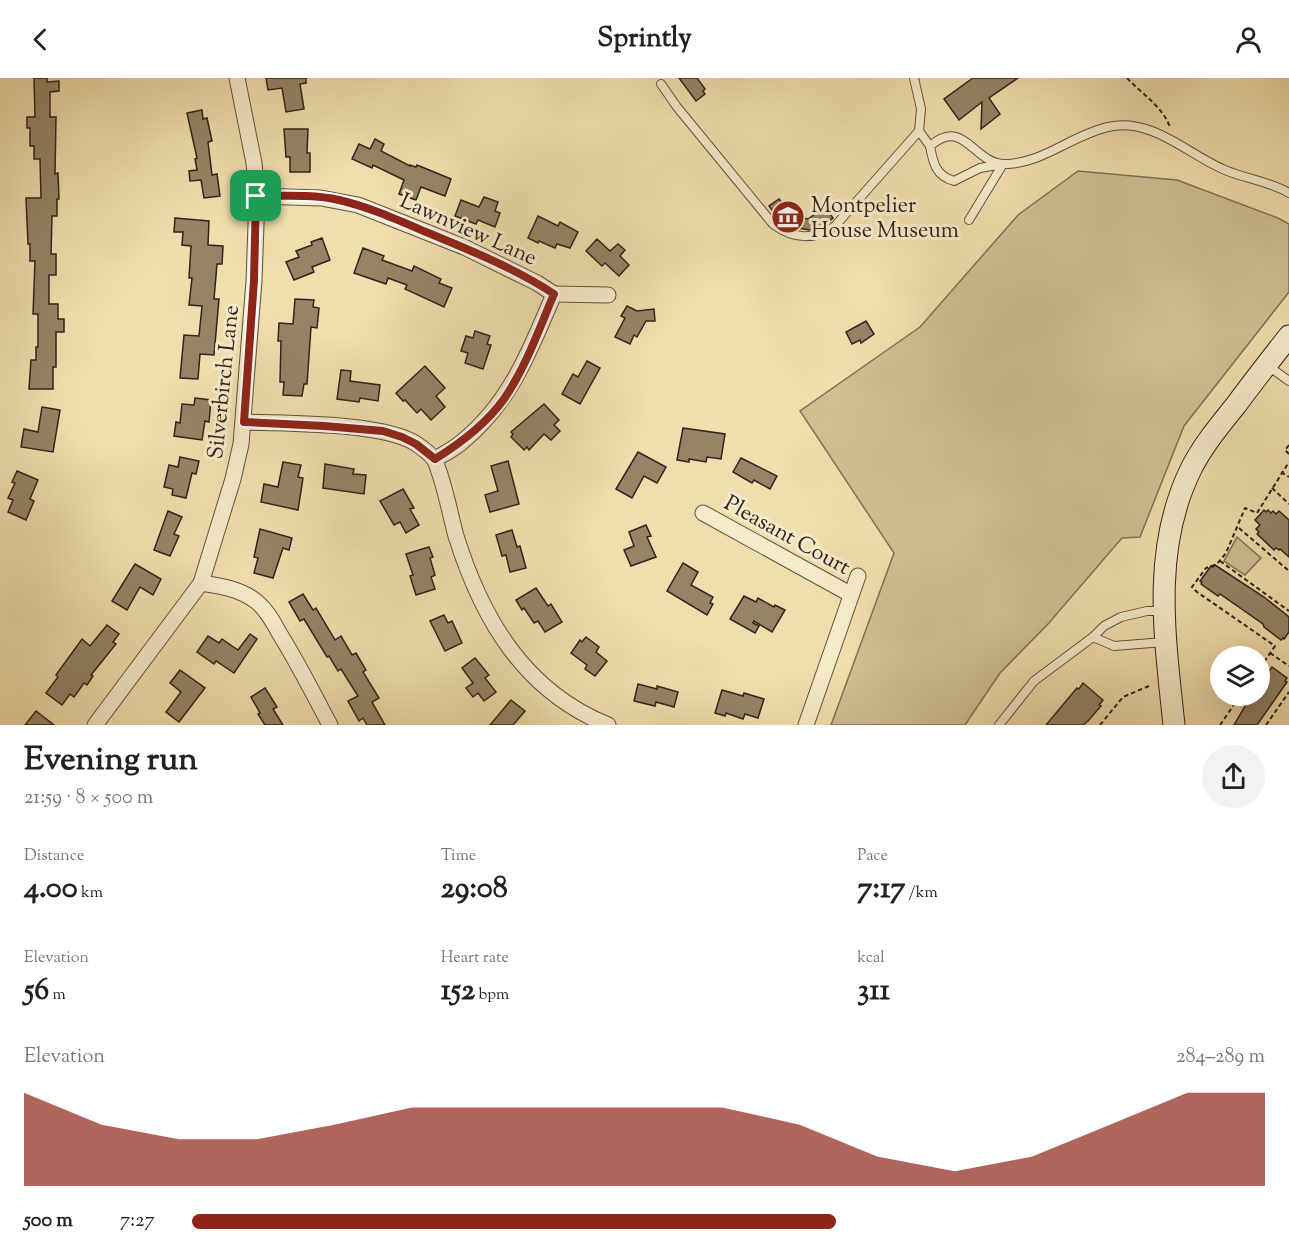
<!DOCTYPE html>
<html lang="en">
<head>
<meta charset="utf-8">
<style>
	:root { --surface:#fff; --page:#f2f2f2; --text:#222; --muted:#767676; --accent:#8f2418 }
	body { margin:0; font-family:"Sorts Mill Goudy",serif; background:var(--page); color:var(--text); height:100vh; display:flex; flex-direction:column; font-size:22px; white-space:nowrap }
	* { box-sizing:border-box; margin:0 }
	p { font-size:20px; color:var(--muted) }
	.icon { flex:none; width:33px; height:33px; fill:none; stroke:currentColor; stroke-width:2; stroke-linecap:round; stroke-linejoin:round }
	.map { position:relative; height:647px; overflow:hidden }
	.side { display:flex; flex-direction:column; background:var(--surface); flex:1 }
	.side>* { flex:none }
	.controls { position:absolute; left:1210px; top:568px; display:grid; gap:12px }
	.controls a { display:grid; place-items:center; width:60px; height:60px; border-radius:50%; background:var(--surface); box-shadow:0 6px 24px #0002; font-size:30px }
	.pin { position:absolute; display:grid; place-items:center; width:51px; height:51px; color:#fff; margin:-26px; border-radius:12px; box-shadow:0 3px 9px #0006 }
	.round { display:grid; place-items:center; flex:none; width:63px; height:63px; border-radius:32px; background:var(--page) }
	.head { display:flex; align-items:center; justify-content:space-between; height:102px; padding:0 24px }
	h1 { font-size:33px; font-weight:700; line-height:45px }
	.metrics { display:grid; grid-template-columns:repeat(3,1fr); gap:9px; height:102px; padding:6px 24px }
	.metrics div { display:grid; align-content:center }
	.metrics b { font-size:30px; font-weight:700 }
	.metrics small { font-size:16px; font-weight:400 }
	.metrics p { font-size:16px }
	.chart { height:168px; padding:12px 24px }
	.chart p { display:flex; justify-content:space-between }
	.chart svg { width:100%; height:108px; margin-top:6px; fill:var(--accent); opacity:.7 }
	ul { padding:0 24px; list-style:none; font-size:20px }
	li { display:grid; grid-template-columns:96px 72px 1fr; align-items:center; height:45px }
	li i { height:15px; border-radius:8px; background:var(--accent) }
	header { display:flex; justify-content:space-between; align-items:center; height:78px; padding:0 24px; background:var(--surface); font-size:27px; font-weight:700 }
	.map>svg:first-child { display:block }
</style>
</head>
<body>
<header><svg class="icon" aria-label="back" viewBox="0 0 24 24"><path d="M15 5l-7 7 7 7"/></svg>Sprintly<svg class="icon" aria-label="person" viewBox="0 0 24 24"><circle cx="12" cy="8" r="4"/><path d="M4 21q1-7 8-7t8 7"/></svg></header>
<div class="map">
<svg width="1289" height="647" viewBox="0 0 1289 647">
	<rect width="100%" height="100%" fill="#f0deac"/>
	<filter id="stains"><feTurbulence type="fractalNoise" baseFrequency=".00333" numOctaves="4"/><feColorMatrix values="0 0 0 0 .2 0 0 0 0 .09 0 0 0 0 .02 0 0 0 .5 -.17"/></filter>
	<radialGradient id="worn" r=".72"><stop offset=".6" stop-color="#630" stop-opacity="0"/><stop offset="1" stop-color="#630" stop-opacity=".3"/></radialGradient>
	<g fill="#d0be93" stroke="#817057" stroke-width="1.5">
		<path d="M1078 93 1177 102 1278 140 1289 146V214L1184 348 1140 459 1122 460 1048 546 1000 595 965 647H831L894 475 800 333 920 249 1018 137Z"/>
		<path d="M1237 459 1261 480 1245 497 1224 483Z"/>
	</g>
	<g fill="#958466" stroke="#32221b" stroke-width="1.5">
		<path d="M34 0H47V4L59 3V13L50 14V39H56L55 96 58 95 59 121H57V138H52L51 176H56V197H49V226H58V241H64V254H56V289H53V311H29L31 282H36V269H38V236H33L35 183H30V166H28L26 120H41L40 81H34V68H30V50H27V39H35Z"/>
		<path d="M266 0H306V5L300 6 304 31 286 34 282 10 268 12Z"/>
		<path d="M679 0H697L705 11 703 13 705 16 696 23Z"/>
		<path d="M973 0H1018L989 20 1000 36 981 51 982 24 959 42 944 21Z"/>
		<path d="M202 32 203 41 207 40 212 63 208 64 212 97 217 96 220 118 204 120 201 102 190 103 189 93 197 92 195 81 197 80 187 35Z"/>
		<path d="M284 51H308L307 75H310V94H290V79H286Z"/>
		<path d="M375 61 384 66 381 73 410 88V87L416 89 417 87 451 101 445 118 421 109 416 122 399 116 404 102 373 87 372 90 352 81 359 66 370 71Z"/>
		<path d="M484 119 498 124 495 133 500 135 495 149 478 142 476 146 455 138 461 122 479 129Z"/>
		<path d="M779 121 791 137 808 141 825 129 833 140 823 148 810 152 790 149 780 143 769 128Z"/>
		<path d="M538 138 558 148 560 144 578 154 570 170 557 166 555 170 539 163 538 165 528 160Z"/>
		<path d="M175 140 209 143 208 167 223 168 222 186H217L214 221H219L214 277 200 276 198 301 180 300 184 257 199 258 202 228 189 227 192 200H189L191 168 182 167 183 154H174Z"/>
		<path d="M322 160 330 182 312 189 314 194 294 202 286 184 299 179 296 173 312 167 311 164Z"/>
		<path d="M597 161 610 173 618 166 625 172 620 178 629 187 619 198 605 185 602 188 586 173Z"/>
		<path d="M363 170 384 178 382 182 412 193 414 188 441 201 439 205 452 210 444 229 405 211 407 207 388 200 386 206 354 195Z"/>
		<path d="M295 221 314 222 313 229 319 230 317 250 311 249 307 306H304L302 318 283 317 284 304H280L281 263H278L279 245 293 246Z"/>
		<path d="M627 228 637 233 654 231 655 243H646L637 259 634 257 630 266 615 259 625 240 621 238Z"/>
		<path d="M866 243 874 256 861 265 860 262 852 266 846 254Z"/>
		<path d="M475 253 490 258 487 266 491 267 483 291 465 285 468 275 461 273 466 258 473 260Z"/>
		<path d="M587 283 600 290 580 326 562 316 573 296 578 299Z"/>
		<path d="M425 288 445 310 436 318 445 329 431 342 421 331 417 335 405 322 403 323 396 315Z"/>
		<path d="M341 292 351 293 350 303 380 307 378 323 360 320 359 324 337 321Z"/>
		<path d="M195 320 211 322 209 344 205 343 202 362 174 358 176 344 180 345 182 326 194 327Z"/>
		<path d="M544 326 559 342 554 347 560 353 551 362 544 356 529 372 527 369 524 372 511 359 513 356 511 354Z"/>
		<path d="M42 329 60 332 53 374 21 369 24 351 38 354Z"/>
		<path d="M683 350 725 356 721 381 707 379 706 384 689 381V384L677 382Z"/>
		<path d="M638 374 666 389 657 405 644 398 632 420 616 411Z"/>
		<path d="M180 379 199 383 196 396 192 395 186 420 172 417 173 411 164 409 169 387 178 389Z"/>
		<path d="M741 380 777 398 770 411 754 402 752 405 733 394Z"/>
		<path d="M508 383 519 426 490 434 485 417 498 413 491 388Z"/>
		<path d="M283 384 301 387 298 399 303 400 298 432 261 424 264 406 278 409Z"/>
		<path d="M325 386 354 391 353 396 366 397 364 416 323 410Z"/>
		<path d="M17 393 38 402 30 421 34 423 26 442 8 434 13 422 8 420 15 405 12 404Z"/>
		<path d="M403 411 414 430 410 431 419 447 406 455 400 444 394 447 380 423Z"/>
		<path d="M1264 432 1266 434 1268 432 1271 435 1273 433 1276 436 1279 433 1289 442V479L1280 471 1279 472 1276 470 1274 472 1257 456 1259 454 1256 451 1260 447 1255 442Z"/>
		<path d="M168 433 182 439 174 456 179 458 170 478 154 472Z"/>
		<path d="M646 447 651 458 647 459 656 479 631 488 624 472 634 468 629 454Z"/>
		<path d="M260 451 292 460 289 472 283 470 273 500 254 495 258 480 254 479Z"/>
		<path d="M512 452 517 469 520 468 526 490 510 494 506 477 502 478 496 457Z"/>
		<path d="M429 469 433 479 430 480 435 497 431 499 435 511 416 517 410 498 413 497 406 476Z"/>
		<path d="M683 485 698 494 691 507 713 519 710 525 713 526 707 537 667 513Z"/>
		<path d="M135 486 161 501 153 517 140 509 127 532 112 523Z"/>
		<path d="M1215 487 1264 519 1289 539V554L1284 561 1283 560 1281 562 1264 549 1263 546 1220 516 1218 518 1201 506 1202 504 1200 503 1211 488 1213 489Z"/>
		<path d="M536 510 548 528 551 526 562 544 545 554 538 543 534 545 524 530 522 532 516 522Z"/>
		<path d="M303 516 313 532 316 530 335 562 341 558 352 577 356 575 366 592 363 594 379 620 372 624 385 647H367L363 640 359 643 348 623 358 618 341 591 338 593 329 578 327 579 304 541 300 543 289 524Z"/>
		<path d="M744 518 756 524 758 520 774 529 775 527 785 532 772 554 754 543 753 545 759 548 755 555 730 541Z"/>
		<path d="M444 537 448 545 452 543 462 565 445 573 430 543Z"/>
		<path d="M107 547 119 556 113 564 116 566 91 597 93 598 87 607 84 605 74 619 70 616 62 627 46 615 58 599 56 597 82 561 90 568Z"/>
		<path d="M250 556 257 561 234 595 216 583 214 586 197 574 208 558 219 565 222 561 238 572Z"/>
		<path d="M586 559 599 569 596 574 607 583 595 598 585 591 587 587 571 575 580 562 582 564Z"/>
		<path d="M475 580 489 597 485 600 496 614 484 623 478 615 473 619 466 610 473 605 462 590Z"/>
		<path d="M1272 589 1287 600 1285 603 1287 604 1257 647H1234L1251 618H1260V606Z"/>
		<path d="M180 592 205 610 179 644 166 634 181 614 170 605Z"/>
		<path d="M1083 605 1103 622 1099 627 1101 628 1088 643 1083 647H1046L1077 610 1079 611Z"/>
		<path d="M638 606 657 611V608L678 614 674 629 656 624 655 628 634 623Z"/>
		<path d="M265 610 277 629 273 631 283 647H265L258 636 260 635 251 619Z"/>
		<path d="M722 612 743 618 744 615 764 621 758 640 745 636 743 641 726 635 725 638 715 635Z"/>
		<path d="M511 622 525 633 513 647H490Z"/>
		<path d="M36 633 54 647H25Z"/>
	</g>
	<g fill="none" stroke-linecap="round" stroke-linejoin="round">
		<g stroke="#62513f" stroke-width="10">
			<g id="service">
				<path d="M914 0 921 31 919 53 930 68"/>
				<path d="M661 6 677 29 773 146C793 161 813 163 835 148L919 53"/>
				<path d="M969 142 1003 86 980 90 954 103C936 98 933 85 930 68 964 38 973 86 1005 86 1042 86 1072 57 1108 49 1152 39 1187 76 1225 92 1246 101 1269 103 1289 115"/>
				<path d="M1268 288 1289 303"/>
				<path d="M1093 559 1114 568 1164 564"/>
				<path d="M999 647 1034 603 1093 559 1104 548 1121 539 1147 533H1163"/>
			</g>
		</g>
		<g stroke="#62513f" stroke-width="17">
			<g id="minor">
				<path d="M257 118 321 120 358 127 464 169 537 205 554 216"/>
				<path d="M554 216 608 217"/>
				<path d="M244 344C287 346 380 344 415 365 421 369 432 377 435 383 444 403 450 436 456 458 482 541 524 613 608 647"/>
				<path d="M435 381C444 376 454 371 462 364 511 324 530 272 554 216"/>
				<path d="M703 435 850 516"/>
				<path d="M201 505C221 508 241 511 257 524 268 533 274 546 281 558 299 587 314 617 330 647"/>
				<path d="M95 647 201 505 233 401 241 366 254 203 257 118 254 85 237 0"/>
				<path d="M806 647 858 498"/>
			</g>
		</g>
		<g stroke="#32221b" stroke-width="23">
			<path id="secondary" d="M1174 647C1165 560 1151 472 1191 391 1203 367 1220 347 1236 327 1253 304 1271 281 1289 258"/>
		</g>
		<g stroke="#32221b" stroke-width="2" stroke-dasharray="4.5 3" stroke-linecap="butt">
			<path d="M1127 0C1142 16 1162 28 1170 49"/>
			<path d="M1289 367 1285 372 1289 376"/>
			<path d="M1281 394 1289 399"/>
			<path d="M1272 410 1289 426"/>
			<path d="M1239 450 1289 493"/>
			<path d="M1220 483 1289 533"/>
			<path d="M1270 575 1289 588"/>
			<path d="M1260 590 1275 568 1197 514 1192 509 1206 490 1217 486 1226 475 1245 430 1257 435 1289 384"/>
			<path d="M1100 647 1123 619 1149 608"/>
			<path d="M1220 647 1240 618"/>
			<path d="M1266 647 1289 614"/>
		</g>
		<use href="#service" stroke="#f5eac9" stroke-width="8"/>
		<use href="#minor" stroke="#f5eac9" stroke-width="15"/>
		<use href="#secondary" stroke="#f5eac9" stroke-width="21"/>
	</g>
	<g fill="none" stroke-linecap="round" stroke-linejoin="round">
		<g stroke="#fff" stroke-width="12">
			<path id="route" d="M256 118C284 118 313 116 339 122 369 129 398 142 426 154 469 172 515 190 554 216 539 251 526 289 504 321 486 346 461 365 435 381L416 366 402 359 383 353 324 348 244 344 254 202Z"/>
		</g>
		<use href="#route" stroke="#8f2418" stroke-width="8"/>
	</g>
	<defs>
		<g id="museum-disc" transform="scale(1.725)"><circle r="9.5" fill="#8f2418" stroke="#f5eac9"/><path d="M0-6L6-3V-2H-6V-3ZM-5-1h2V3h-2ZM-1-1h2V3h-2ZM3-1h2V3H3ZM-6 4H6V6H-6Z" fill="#fff"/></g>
	</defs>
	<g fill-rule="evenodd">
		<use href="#museum-disc" x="788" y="139"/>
	</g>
	<g text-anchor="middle" stroke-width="6" stroke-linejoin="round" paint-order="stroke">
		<g font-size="22" fill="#32221b" stroke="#f5eac9" text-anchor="start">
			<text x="811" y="134">Montpelier<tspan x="811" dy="25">House Museum</tspan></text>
		</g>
		<g font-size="22" fill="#32221b" stroke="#f5eac9">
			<text transform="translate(469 150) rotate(24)" y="8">Lawnview Lane</text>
			<text transform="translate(222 304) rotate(-84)" y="8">Silverbirch Lane</text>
			<text transform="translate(788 456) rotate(29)" y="8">Pleasant Court</text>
		</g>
	</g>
	<rect width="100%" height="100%" filter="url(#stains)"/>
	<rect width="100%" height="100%" fill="url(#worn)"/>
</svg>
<div class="controls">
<a><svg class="icon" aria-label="layers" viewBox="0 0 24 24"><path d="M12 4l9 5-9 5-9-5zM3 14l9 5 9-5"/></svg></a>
</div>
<div class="pin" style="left:256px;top:118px;background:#1e9e55"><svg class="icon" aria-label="arrive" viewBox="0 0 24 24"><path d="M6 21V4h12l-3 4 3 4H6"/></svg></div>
</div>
<section class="side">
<div class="head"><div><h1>Evening run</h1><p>21:59 · 8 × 500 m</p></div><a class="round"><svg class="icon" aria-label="share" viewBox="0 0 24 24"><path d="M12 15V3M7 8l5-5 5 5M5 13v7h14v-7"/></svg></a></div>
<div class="metrics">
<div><p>Distance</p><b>4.00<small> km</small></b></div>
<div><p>Time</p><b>29:08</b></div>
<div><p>Pace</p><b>7:17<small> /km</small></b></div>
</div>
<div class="metrics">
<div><p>Elevation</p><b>56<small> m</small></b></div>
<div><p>Heart rate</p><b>152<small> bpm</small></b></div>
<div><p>kcal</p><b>311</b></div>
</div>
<div class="chart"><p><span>Elevation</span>284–289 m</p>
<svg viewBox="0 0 160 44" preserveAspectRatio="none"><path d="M0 44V6L10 19L20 25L30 25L40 19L50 12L60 12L70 12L80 12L90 12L100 19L110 32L120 38L130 32L140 19L150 6L160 6V44z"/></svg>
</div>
<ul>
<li><b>500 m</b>7:27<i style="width:60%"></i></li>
</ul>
</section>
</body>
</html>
